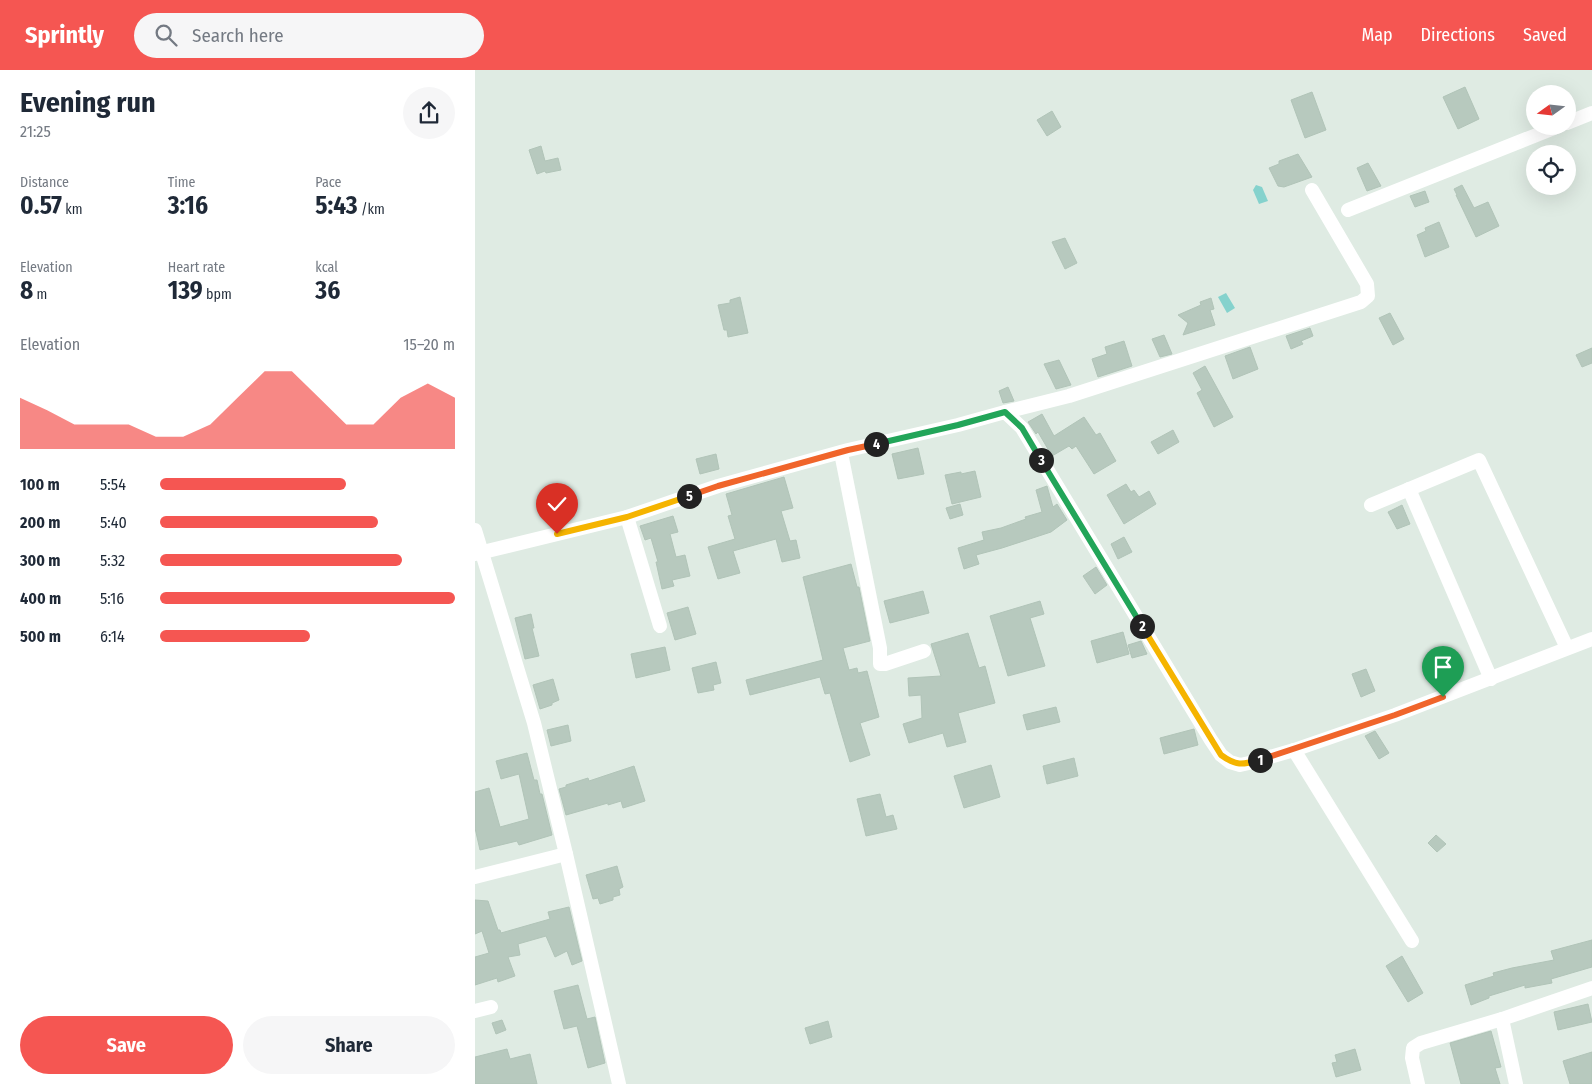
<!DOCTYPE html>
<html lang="en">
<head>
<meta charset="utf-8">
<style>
	:root { --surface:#fff; --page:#f6f6f7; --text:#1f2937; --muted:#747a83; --accent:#f55652 }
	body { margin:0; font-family:"Fira Sans Condensed",sans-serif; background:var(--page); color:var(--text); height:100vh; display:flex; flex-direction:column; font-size:19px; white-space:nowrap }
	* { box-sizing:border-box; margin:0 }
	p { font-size:16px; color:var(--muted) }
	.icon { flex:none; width:28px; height:28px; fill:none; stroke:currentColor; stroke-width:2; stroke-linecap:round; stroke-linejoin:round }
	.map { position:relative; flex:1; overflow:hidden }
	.details { display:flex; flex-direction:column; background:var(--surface); width:475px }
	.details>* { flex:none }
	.needle { width:32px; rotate:255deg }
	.tools { position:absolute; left:1051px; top:15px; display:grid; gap:10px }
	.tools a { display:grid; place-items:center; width:50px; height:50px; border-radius:50%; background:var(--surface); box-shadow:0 5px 20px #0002; font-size:25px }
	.pin { position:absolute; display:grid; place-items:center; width:42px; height:42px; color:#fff; margin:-51px -21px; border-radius:50% 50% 50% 0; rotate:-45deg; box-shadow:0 0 5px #0007 }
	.pin .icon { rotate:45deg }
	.km { position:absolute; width:25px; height:25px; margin:-12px; border-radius:50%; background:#222; color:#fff; font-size:14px; line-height:25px; text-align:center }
	.round { display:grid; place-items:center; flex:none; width:52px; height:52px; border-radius:26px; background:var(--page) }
	.head { display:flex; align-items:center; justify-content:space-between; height:85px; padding:0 20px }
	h1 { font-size:28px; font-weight:700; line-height:38px }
	.figures { display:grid; grid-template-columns:repeat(3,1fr); gap:8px; height:85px; padding:5px 20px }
	.figures div { display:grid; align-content:center }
	.figures b { font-size:25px; font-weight:700 }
	.figures small { font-size:14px; font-weight:400 }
	.figures p { font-size:14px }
	.chart { height:140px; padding:10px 20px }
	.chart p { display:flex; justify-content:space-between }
	.chart svg { width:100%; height:90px; margin-top:5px; fill:var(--accent); opacity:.7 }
	.action { display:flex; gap:10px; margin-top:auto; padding:10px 20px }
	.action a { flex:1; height:58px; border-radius:30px; background:var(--accent); color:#fff; font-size:20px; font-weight:700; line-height:58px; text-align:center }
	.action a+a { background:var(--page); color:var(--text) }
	ul { padding:0 20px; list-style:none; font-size:16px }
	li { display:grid; grid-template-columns:80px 60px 1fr; align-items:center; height:38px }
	li i { height:12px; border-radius:6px; background:var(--accent) }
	header { display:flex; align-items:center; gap:30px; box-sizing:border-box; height:70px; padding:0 25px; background:var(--accent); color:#fff }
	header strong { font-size:24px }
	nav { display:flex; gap:28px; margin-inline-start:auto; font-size:18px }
	.search { width:350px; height:45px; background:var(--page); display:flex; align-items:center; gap:12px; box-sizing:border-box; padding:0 18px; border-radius:28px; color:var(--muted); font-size:19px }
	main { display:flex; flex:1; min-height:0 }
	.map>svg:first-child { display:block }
</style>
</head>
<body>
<header>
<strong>Sprintly</strong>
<div class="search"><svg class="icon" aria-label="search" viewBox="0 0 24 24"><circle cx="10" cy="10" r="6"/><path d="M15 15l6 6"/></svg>Search here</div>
<nav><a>Map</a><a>Directions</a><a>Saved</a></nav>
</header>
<main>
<section class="details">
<div class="head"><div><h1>Evening run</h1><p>21:25</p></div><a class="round"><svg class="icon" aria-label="share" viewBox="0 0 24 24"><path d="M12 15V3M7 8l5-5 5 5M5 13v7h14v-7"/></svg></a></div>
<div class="figures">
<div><p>Distance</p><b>0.57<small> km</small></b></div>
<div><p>Time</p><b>3:16</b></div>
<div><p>Pace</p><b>5:43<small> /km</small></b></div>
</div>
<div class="figures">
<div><p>Elevation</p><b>8<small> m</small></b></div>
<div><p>Heart rate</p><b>139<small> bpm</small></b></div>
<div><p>kcal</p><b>36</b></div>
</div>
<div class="chart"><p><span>Elevation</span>15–20 m</p>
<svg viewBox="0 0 160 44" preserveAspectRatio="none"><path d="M0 44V19L10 25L20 32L30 32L40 32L50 38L60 38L70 32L80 19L90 6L100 6L110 19L120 32L130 32L140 19L150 12L160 19V44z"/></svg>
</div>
<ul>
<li><b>100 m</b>5:54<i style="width:63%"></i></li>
<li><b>200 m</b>5:40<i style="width:74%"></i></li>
<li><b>300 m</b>5:32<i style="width:82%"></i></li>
<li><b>400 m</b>5:16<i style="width:100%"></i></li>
<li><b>500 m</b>6:14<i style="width:51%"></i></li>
</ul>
<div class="action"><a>Save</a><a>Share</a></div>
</section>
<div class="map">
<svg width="1117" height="1014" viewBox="0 0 1117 1014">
	<rect width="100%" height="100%" fill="#dfebe3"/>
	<g fill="#85d2cd">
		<path d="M781 115 787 117 793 131 784 134 778 120Z"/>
		<path d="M751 223 760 238 752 243 743 227Z"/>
	</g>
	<g fill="#b7c9be" stroke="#b1c4b8">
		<path d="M990 17 1004 49 983 59 968 27Z"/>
		<path d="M837 22 851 60 830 68 816 30Z"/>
		<path d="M577 41 586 57 572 66 562 50Z"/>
		<path d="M66 76 70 91 83 88 86 100 71 103 70 101 62 104 54 80Z"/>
		<path d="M823 84 837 107 809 117 803 116 794 98 804 94V91Z"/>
		<path d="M893 93 906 116 892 121 882 98Z"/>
		<path d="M987 115 999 138 1013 132 1024 156 1001 167 981 125H982L979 119Z"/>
		<path d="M950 121 954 132 940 137 935 126Z"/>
		<path d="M964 152 974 177 950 187 942 165 951 161 950 158Z"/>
		<path d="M590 168 602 193 590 199 577 172Z"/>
		<path d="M265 227 273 263 253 267 252 260H249L243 235 255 233V230Z"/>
		<path d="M736 228 739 239 735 240 740 255 708 265 713 253 703 245 726 235 725 232Z"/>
		<path d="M915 243 929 269 918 275 904 248Z"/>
		<path d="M835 258 838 266 826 271 828 274 816 279 811 266Z"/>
		<path d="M689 265 697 284 685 287 677 269Z"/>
		<path d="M649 271 657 296 623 307 617 289 632 284 630 277Z"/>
		<path d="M775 277 783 299 758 309 750 286Z"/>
		<path d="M1117 278V293L1107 297 1101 285Z"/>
		<path d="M584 290 596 315 581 319 569 294Z"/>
		<path d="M730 296 758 347 739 357 722 323 727 320 718 303Z"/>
		<path d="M533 317 539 331 528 333 524 321Z"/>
		<path d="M567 344 579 366 609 347 621 365 625 363 641 391 619 404 601 376 597 379 594 376 577 386 563 362 561 364 553 352Z"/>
		<path d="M698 360 704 372 683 384 676 372Z"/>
		<path d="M443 378 449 404 423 409 417 384Z"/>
		<path d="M241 384 244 399 225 404 221 389Z"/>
		<path d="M500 401 506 427 477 434 470 405 486 402V404Z"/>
		<path d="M309 407 318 438 306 441 315 471 321 470 325 488 307 492 301 469 258 481 265 503 243 509 233 477 260 469 253 446 257 445 251 424Z"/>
		<path d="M651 414 656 422 659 420 664 427 674 421 681 434 649 454 632 425Z"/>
		<path d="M572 416 578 437 582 434 592 450 576 462 527 478 501 485 504 494 489 499 483 478 509 470 507 462 526 458 551 449 550 447 567 442 561 420Z"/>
		<path d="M485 434 488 445 475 449 471 438Z"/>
		<path d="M927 435 935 454 922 459 913 442Z"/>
		<path d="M198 446 203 462 195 464 201 487 210 485 215 506 197 510 199 516 187 519 181 492H183L176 468 170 470 165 456Z"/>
		<path d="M649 467 657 482 643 489 636 474Z"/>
		<path d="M376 494 382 517H384L395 571 368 578 374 600 382 598 383 603 392 601 404 647 385 653 395 685 375 692 364 655 355 623 350 624 345 607 275 625 271 610 348 590 328 507Z"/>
		<path d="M621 497 632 515 620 524 608 506Z"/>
		<path d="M448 521 454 543 415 553 409 531Z"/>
		<path d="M565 531 569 544 555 548 570 596 533 606 515 546Z"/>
		<path d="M213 537 221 564 200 570 192 543Z"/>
		<path d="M56 544 59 558H57L64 586 50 589 40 548Z"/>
		<path d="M648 562 654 584 622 593 616 571Z"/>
		<path d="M493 563 504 598 510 596 520 633 483 643 491 672 472 677 468 663 434 673 428 654 447 648 446 625 434 626 433 608 466 606 456 574Z"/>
		<path d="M666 571 672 584 657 588 653 575Z"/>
		<path d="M190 577 195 600 161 608 156 584Z"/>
		<path d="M241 592 246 613 238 615 239 620 223 623 217 598Z"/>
		<path d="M891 599 900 621 886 627 877 604Z"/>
		<path d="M78 609 84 630 77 633V635L65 639 58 615Z"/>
		<path d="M581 637 585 652 552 660 548 645Z"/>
		<path d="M93 655 96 671 76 676 72 660Z"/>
		<path d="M719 659 723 675 689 684 685 668Z"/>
		<path d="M900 661 914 683 904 689 890 666Z"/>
		<path d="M52 683 59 710H62L65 724H67L77 765 44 775 42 771 5 780 0 758V722L14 718 25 757 54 749 44 704 26 709 21 691Z"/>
		<path d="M599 688 603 706 572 714 568 696Z"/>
		<path d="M516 695 525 727 489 738 479 706Z"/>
		<path d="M159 696 170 731 148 738 146 731 133 735V733L91 745 84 719 91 717V715L113 708 114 711Z"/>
		<path d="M405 724 411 747 418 745 422 759 391 766 382 729Z"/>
		<path d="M961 765 971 774 962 782 953 773Z"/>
		<path d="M142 796 148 817 144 819 145 825 138 827V830L125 834 123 828 118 829 111 805Z"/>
		<path d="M0 830 13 831 23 860H25L26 863 75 849 73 842 94 837 107 891 97 895 92 881 80 887 71 866 43 874 45 885 33 887 40 906 23 912 22 908 0 915V887L14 883 7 861 0 864Z"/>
		<path d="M1117 870V897L1076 909 1077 913 1050 918V915L1014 926V928L996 935 990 915 1019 906 1018 903 1037 898 1079 890 1076 881Z"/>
		<path d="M927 886 948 923 933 932 911 896Z"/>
		<path d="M103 915 112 949 120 947 130 993 113 998 102 956 89 959 79 921Z"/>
		<path d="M1113 934 1117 952 1083 960 1079 942Z"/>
		<path d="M27 950 31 960 21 964 17 953Z"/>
		<path d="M353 951 357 967 335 974 330 958Z"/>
		<path d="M1016 961 1026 997 1020 998 1025 1014H986L975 973Z"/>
		<path d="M32 979 35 989 55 984 62 1014H0V987Z"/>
		<path d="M880 979 886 1000 861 1007 857 993 862 992 860 985Z"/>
		<path d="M1117 982V1014H1095L1088 991Z"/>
	</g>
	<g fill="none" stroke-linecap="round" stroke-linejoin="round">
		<g stroke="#fff" stroke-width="14">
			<path d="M1092 53 1117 43"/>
			<path d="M873 140 1084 56"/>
			<path d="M530 342 594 326 886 232 893 226 892 214 837 120"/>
			<path d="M366 383 405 578V594H410L449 581"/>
			<path d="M934 419 1016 609"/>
			<path d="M896 435 1004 390 1092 578"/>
			<path d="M152 447 185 556"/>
			<path d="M0 460 59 653 91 784 144 1014"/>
			<path d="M0 484 152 447 243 416 373 380 483 355 530 342 547 358 736 670 746 685 755 692 765 695 774 693 819 680 920 645 1117 569"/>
			<path d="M819 680 937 871"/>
			<path d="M0 807 91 784"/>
			<path d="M0 941 16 937"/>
			<path d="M1027 949 1041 1014"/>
			<path d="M943 1014 937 988 938 978 946 973 1027 949 1117 918"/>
		</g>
	</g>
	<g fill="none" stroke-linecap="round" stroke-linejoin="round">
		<g stroke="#fff" stroke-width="10">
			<path id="split-1" d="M785 690 920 645 968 627"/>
		</g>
		<g stroke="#fff" stroke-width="10">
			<path id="split-2" d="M667 556 746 685C761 696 767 695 785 690"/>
		</g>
		<g stroke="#fff" stroke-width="10">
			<path id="split-3" d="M566 390 667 556"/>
		</g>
		<g stroke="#fff" stroke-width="10">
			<path id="split-4" d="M401 374 483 355 530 342 547 358 566 390"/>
		</g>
		<g stroke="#fff" stroke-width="10">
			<path id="split-5" d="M214 426 243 416 373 380 401 374"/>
		</g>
		<g stroke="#fff" stroke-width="10">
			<path id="split-6" d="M82 464 152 447 214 426"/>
		</g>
		<use href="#split-1" stroke="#f0652b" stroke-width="6"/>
		<use href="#split-2" stroke="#f5b400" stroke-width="6"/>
		<use href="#split-3" stroke="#22a559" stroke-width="6"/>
		<use href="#split-4" stroke="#22a559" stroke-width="6"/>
		<use href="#split-5" stroke="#f0652b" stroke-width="6"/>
		<use href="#split-6" stroke="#f5b400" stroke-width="6"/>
	</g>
</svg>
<div class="tools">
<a><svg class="needle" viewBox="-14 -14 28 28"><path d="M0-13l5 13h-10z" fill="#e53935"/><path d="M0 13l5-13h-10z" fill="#747a83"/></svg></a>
<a><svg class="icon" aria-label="locate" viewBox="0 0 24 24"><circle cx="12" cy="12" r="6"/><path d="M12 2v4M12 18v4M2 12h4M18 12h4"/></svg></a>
</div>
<div class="pin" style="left:968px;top:627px;background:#1e9e55"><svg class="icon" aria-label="arrive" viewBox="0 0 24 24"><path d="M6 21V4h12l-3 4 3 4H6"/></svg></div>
<div class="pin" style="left:82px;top:464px;background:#d93025"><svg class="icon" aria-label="check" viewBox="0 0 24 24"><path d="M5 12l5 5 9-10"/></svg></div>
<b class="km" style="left:785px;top:690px">1</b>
<b class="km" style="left:667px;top:556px">2</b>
<b class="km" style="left:566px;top:390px">3</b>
<b class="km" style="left:401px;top:374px">4</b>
<b class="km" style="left:214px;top:426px">5</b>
</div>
</main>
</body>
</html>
